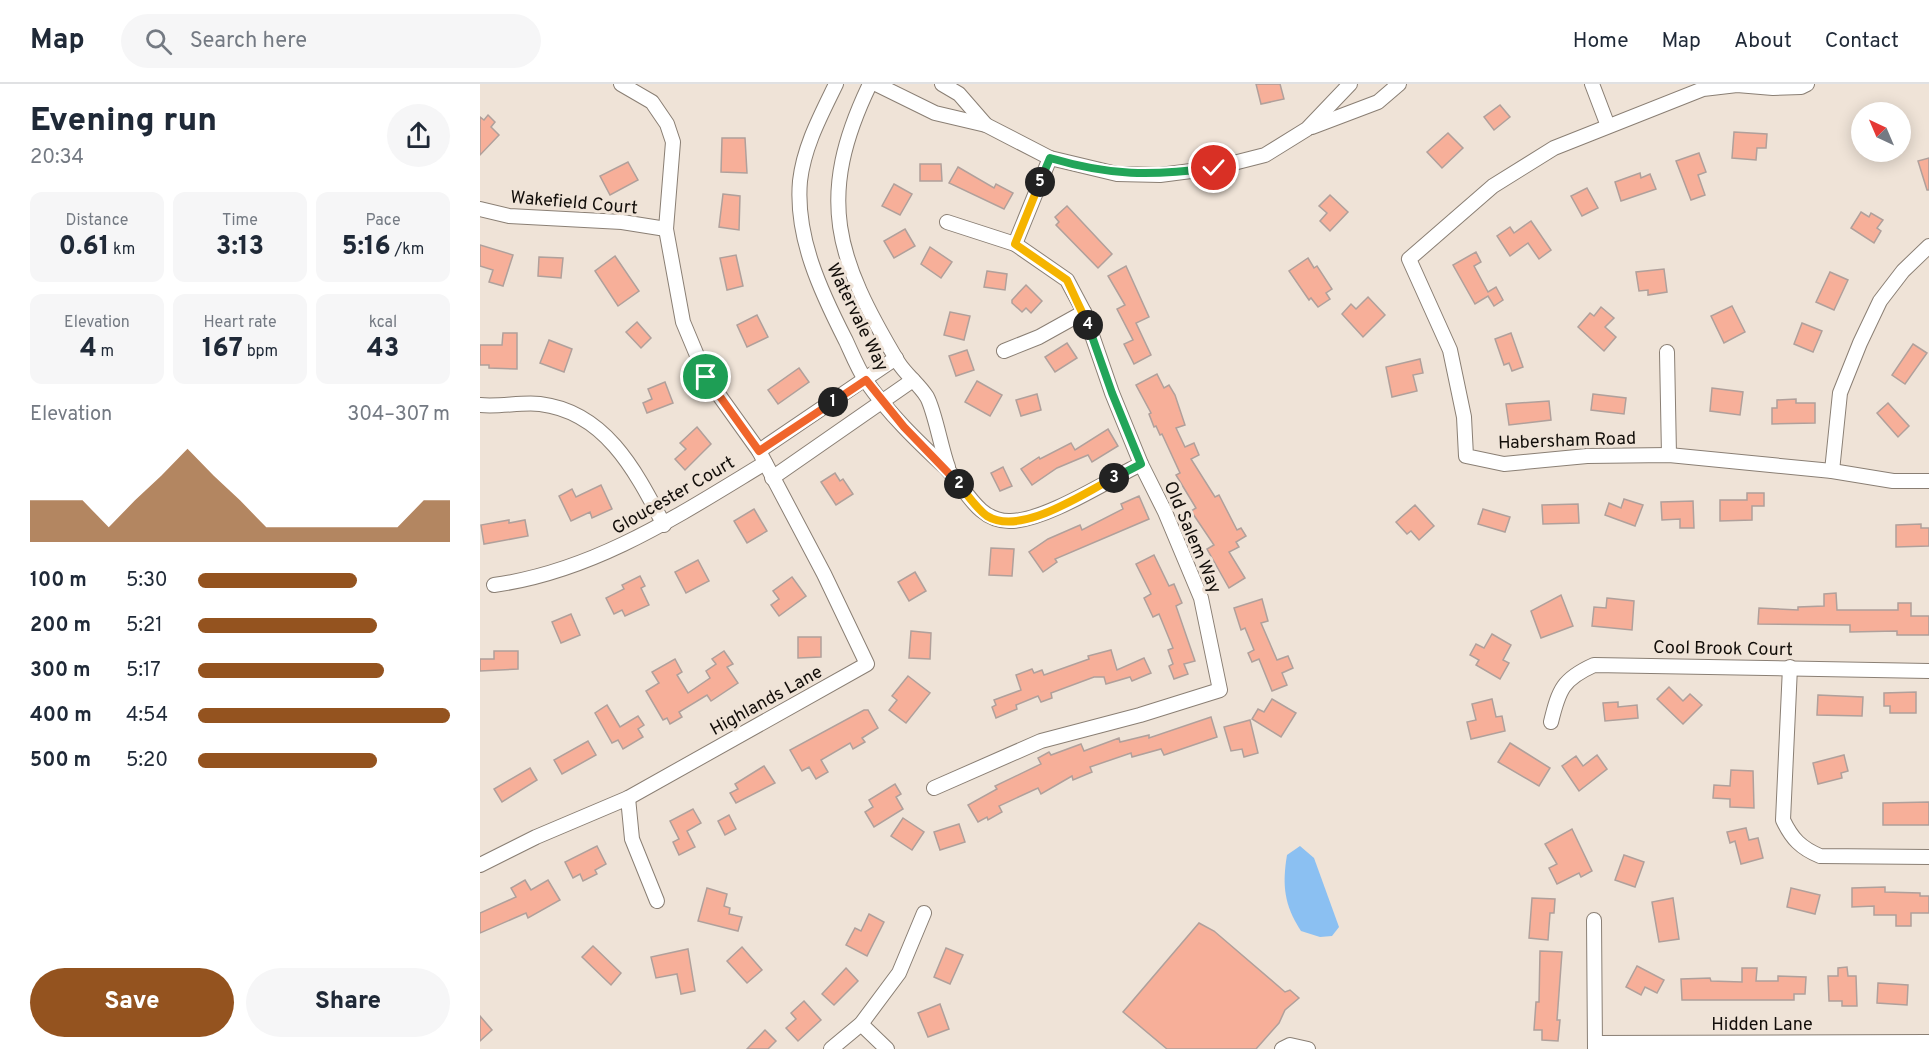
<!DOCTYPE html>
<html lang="en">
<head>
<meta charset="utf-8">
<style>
	:root { --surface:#fff; --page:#f6f6f7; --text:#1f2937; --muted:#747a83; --line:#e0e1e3; --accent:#94531f }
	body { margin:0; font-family:Overpass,sans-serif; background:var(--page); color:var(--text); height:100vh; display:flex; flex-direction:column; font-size:22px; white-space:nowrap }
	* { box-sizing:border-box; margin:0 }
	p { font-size:20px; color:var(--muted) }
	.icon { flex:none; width:33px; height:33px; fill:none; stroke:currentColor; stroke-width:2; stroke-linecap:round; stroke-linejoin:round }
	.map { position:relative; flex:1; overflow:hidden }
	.sheet { display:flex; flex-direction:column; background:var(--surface); width:480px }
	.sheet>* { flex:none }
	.needle { width:39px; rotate:316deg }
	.fabs { position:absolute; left:1371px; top:18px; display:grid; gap:12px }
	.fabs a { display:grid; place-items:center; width:60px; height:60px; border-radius:50%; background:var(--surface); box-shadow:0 3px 15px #0003; font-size:30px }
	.pin { position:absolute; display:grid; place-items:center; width:51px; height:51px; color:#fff; margin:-26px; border:3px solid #fff; border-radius:50%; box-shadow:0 2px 6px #0007 }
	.km { position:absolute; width:30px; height:30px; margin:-15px; border-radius:50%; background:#222; color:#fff; font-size:16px; line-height:30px; text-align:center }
	.round { display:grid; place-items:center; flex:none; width:63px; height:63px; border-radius:32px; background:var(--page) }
	.overview { display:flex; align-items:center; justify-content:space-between; height:102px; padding:0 30px }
	h1 { font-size:33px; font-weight:800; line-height:45px }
	.figures { display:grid; grid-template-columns:repeat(3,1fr); gap:9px; height:102px; padding:6px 30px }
	.figures div { display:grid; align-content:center; border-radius:12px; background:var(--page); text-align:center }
	.figures b { font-size:26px; font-weight:800 }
	.figures small { font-size:16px; font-weight:400 }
	.figures p { font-size:16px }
	.chart { height:168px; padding:12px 30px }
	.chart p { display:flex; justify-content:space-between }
	.chart svg { width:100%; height:108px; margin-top:6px; fill:var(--accent); opacity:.7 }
	.primary-button { display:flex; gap:12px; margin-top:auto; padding:12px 30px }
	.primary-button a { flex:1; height:69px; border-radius:36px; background:var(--accent); color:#fff; font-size:24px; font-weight:800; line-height:69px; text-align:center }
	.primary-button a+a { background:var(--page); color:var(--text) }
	ul { padding:0 30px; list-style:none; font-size:20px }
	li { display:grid; grid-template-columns:96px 72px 1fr; align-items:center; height:45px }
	li i { height:15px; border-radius:8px; background:var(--accent) }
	header { display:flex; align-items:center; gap:36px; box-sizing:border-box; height:84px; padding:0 30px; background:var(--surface); border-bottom:2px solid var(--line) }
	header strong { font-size:28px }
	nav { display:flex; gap:33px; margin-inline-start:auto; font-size:21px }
	.search { width:420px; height:54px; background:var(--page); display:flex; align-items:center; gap:15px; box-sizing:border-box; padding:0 21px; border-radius:33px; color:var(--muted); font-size:22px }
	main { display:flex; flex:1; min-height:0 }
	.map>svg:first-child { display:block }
</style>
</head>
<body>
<header>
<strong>Map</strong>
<div class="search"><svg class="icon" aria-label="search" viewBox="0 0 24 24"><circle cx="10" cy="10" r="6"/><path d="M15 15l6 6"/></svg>Search here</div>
<nav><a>Home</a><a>Map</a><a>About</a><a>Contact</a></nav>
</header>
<main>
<section class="sheet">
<div class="overview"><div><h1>Evening run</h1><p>20:34</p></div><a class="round"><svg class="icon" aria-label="share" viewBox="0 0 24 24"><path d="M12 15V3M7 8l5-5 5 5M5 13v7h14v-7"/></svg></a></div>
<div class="figures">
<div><p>Distance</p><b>0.61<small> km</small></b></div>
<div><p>Time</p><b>3:13</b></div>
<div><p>Pace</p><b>5:16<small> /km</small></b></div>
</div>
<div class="figures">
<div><p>Elevation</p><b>4<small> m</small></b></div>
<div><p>Heart rate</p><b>167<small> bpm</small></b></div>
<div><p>kcal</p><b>43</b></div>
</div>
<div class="chart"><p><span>Elevation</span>304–307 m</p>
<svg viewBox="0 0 160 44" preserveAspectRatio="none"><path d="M0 44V27L10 27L20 27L30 38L40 27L50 17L60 6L70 17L80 27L90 38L100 38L110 38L120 38L130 38L140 38L150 27L160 27V44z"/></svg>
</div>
<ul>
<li><b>100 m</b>5:30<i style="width:63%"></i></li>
<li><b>200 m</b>5:21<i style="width:71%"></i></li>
<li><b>300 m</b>5:17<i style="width:74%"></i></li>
<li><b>400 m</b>4:54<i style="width:100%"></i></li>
<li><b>500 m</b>5:20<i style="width:71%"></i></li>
</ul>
<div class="primary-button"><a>Save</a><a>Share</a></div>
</section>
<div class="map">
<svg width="1449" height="965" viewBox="0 0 1449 965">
	<rect width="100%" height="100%" fill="#efe3d7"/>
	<path fill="#8bc0f2" d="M820 762 834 774 859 843 852 852 840 853 821 847C804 821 802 801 807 771Z"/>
	<g fill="#f7af99" stroke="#b0a09b" stroke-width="1.5">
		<path d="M776 0H800L804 15 781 20Z"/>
		<path d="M1020 21 1030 33 1014 46 1004 33Z"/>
		<path d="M8 31 15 38 11 43 19 51 0 71V33L4 36Z"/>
		<path d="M1254 48 1287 50 1286 64H1277L1276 76 1252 74Z"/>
		<path d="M968 49 983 64 962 84 947 68Z"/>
		<path d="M242 54H265L267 89 241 88Z"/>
		<path d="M1219 69 1226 88 1218 91 1225 111 1211 116 1196 77Z"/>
		<path d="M1449 74V106H1447L1438 77Z"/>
		<path d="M148 78 158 96 130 111 120 92Z"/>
		<path d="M440 80H461L462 97H440Z"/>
		<path d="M478 83 514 104 516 100 533 109 524 125 469 99Z"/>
		<path d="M1160 89 1161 94 1170 90 1176 105 1141 117 1135 98Z"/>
		<path d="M414 100 432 110 420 131 402 122Z"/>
		<path d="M1107 104 1118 124 1102 132 1091 112Z"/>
		<path d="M243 110 260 112 259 146 239 143Z"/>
		<path d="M850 111 868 128 850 147 840 137 847 129 839 122Z"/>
		<path d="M587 122 632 170 618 184 576 141 579 138 575 133Z"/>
		<path d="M1381 128 1389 133 1391 129 1403 136 1397 144 1401 147 1394 159 1371 144Z"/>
		<path d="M1051 137 1071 166 1059 175 1048 159 1030 172 1017 152 1030 143 1034 149Z"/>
		<path d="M425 145 435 162 414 174 404 157Z"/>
		<path d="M0 161 33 171 23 202 9 198 13 186 0 182Z"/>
		<path d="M450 163 472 178 461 194 441 180Z"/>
		<path d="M996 168 1001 178 994 182 1008 208 1016 203 1023 216 1014 222 1008 212 995 220 973 181Z"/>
		<path d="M256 171 263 202 247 206 240 174Z"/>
		<path d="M135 172 159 207 138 222 115 187Z"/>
		<path d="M59 173 83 174 81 194 58 192Z"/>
		<path d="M828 174 834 184 837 182 852 205 846 209 850 215 838 223 831 214 829 216 809 187Z"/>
		<path d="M646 182 669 233 656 239 671 271 654 280 644 260 653 256 637 225 645 221 628 192Z"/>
		<path d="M1184 185 1187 208 1168 211V206L1159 207 1156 188Z"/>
		<path d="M507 187 527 190 525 206 504 203Z"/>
		<path d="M1350 188 1368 196 1354 226 1336 218Z"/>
		<path d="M546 201 562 217 551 229 546 224 542 228 532 219V216Z"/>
		<path d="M888 213 905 231 883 253 862 230 871 220 876 225Z"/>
		<path d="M1252 222 1265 248 1244 259 1231 232Z"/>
		<path d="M1121 223 1134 234 1125 243 1136 253 1124 267 1098 243 1110 229 1114 232Z"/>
		<path d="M470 228 490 232 484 256 464 251Z"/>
		<path d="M277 231 288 253 267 263 257 241Z"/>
		<path d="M157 238 171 254 161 264 146 248Z"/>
		<path d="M1322 239 1342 247 1333 268 1314 260Z"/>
		<path d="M23 249H37V285L9 284V281H0V261H22Z"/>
		<path d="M1031 249 1043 283 1032 287 1029 279 1024 281 1015 255Z"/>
		<path d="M69 256 92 265 84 288 60 279Z"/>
		<path d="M587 259 597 274 575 288 565 273Z"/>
		<path d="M1433 260 1447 269 1425 300 1412 291Z"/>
		<path d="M487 266 494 286 476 292 469 272Z"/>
		<path d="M940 275 943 289 933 291 937 307 912 313 906 283Z"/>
		<path d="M319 284 329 298 298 320 288 306Z"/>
		<path d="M677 290 684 304 689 301 695 311 705 341 696 344 705 363 714 359 719 371 711 375 735 413 739 411 757 446 761 444 766 452 756 458 759 463 749 468 765 494 749 504 727 465 734 461 711 427 716 424 696 391 700 389 682 350 680 351 676 342 674 343 669 330 671 329 656 301Z"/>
		<path d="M497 297 522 311 510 332 485 318Z"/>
		<path d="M185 298 193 319 167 329 163 319 172 315 168 305Z"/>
		<path d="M1232 304 1263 308 1260 331 1230 327Z"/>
		<path d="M557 310 561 326 541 332 536 316Z"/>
		<path d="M1113 310 1146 314 1144 330 1111 326Z"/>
		<path d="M1316 315V319H1335V339L1292 340V324H1297V316Z"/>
		<path d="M1069 317 1071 336 1029 341 1026 320Z"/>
		<path d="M1408 319 1429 342 1418 353 1397 329Z"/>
		<path d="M217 343 231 360 205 386 195 375 206 365 200 359Z"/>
		<path d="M628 345 638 362 612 378 608 371 577 384 552 401 541 385 559 373 560 375 591 359 595 366Z"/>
		<path d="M523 383 532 402 520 407 511 389Z"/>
		<path d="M355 389 360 397 363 395 373 410 356 421 341 398Z"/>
		<path d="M121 401 132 425 112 434 110 428 91 437 79 412 92 405 96 413Z"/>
		<path d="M1267 409H1284V422H1272V436L1240 437V416H1267Z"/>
		<path d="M659 412 669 435 575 475 577 478 563 488 549 468 568 455 600 441 602 446 643 425 641 420Z"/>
		<path d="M1144 415 1163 421 1155 442 1125 431 1129 419 1141 424Z"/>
		<path d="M1213 417 1214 444H1200V435L1182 436 1181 418Z"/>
		<path d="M1098 420 1099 439 1063 440 1062 421Z"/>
		<path d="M935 421 954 442 939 456 931 447 927 450 916 438Z"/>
		<path d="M274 425 287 447 267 459 254 437Z"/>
		<path d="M1003 425 1030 433 1025 448 998 440Z"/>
		<path d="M29 436V439L45 436 48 452 4 460 1 441Z"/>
		<path d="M1441 440V444H1449V462L1416 463V441Z"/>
		<path d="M511 464 534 465 532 492 509 491Z"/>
		<path d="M674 471 689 502 694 500 702 519 696 522 715 577 704 580 708 590 694 595 689 582 693 580 688 566 693 564 679 530 673 533 664 514 671 510 656 480Z"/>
		<path d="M218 476 229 497 206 509 195 488Z"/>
		<path d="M435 488 446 507 429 517 418 498Z"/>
		<path d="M160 492 165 502 161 504 169 521 145 532 142 526 134 530 126 514 144 505 142 501Z"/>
		<path d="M312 493 326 512 299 532 291 521 299 515 293 507Z"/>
		<path d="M1356 509 1357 526H1418V519H1431V532H1449V551H1417V547L1370 548V541L1278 540 1279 524 1318 526V523L1344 522V510Z"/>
		<path d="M1081 511 1093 542 1061 554 1051 527Z"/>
		<path d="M1127 514 1154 517 1152 546 1112 542 1114 523 1126 524Z"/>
		<path d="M782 515 788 537 781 539 797 576 808 572 813 584 802 589 807 601 792 607 779 575 772 578 768 569 774 566 765 544 761 546 754 524Z"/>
		<path d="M91 530 100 551 81 559 72 538Z"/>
		<path d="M431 547 451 549 450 575 429 574Z"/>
		<path d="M1012 550 1031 561 1023 576 1029 579 1020 595 996 581 999 576 990 571 996 560 1004 564Z"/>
		<path d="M318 553H341V573L318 574Z"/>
		<path d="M631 566 637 586 664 574 671 589 652 597 650 593 626 600 624 593H614L571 609 572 614 561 618 558 612 536 621 537 625 516 634 512 623 516 621 514 616 541 606 536 591 552 585 554 589 562 586 564 591 609 575 608 572Z"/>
		<path d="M14 567H38V585L0 587V575H14Z"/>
		<path d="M244 567 253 580 247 583 258 599 231 617 227 611 199 628 202 633 190 640 187 634 183 636 166 607 179 599 172 588 195 575 202 588 197 591 208 609 230 594 226 587 236 580 232 575Z"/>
		<path d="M428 592 450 609 426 639 409 626 417 616 412 612Z"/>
		<path d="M1189 603 1203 617 1210 610 1222 621 1203 640 1177 615Z"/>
		<path d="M1436 608V629H1410V622H1404V609Z"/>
		<path d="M1338 611 1383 613 1382 632 1337 631Z"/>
		<path d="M792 615 816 629 801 653 772 635 778 625 784 628Z"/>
		<path d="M1012 615 1016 633 1022 632 1025 647 991 655 987 638 996 636 992 620Z"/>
		<path d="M1138 618V623L1157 621 1158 634 1125 637 1123 619Z"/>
		<path d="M127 621 140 643 158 632 164 641 158 645 163 653 143 665 138 656 132 659 115 629Z"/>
		<path d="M384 626H388L398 644 382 654 385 658 373 665 370 659 341 676 348 688 336 695 329 683 322 687 310 666Z"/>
		<path d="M731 633 737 653 684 671 681 665 652 673 651 669 610 683 612 688 593 696 592 692 561 710 558 704 519 722 522 728 508 736 507 733 498 738 488 721 517 705 515 702 561 680 558 674 569 668 571 671 601 660 604 667 639 654 640 658 669 651V654Z"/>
		<path d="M770 636 778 669 764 673 762 665 751 667 744 643Z"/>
		<path d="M108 657 116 671 82 690 74 676Z"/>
		<path d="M1030 659 1070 684 1059 702 1018 678Z"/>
		<path d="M1117 671 1127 685 1099 707 1082 682 1096 672 1103 682Z"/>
		<path d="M1364 671 1368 687 1361 689 1362 694 1338 700 1333 679Z"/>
		<path d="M284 682 295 699 256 719 250 709 258 705 255 700Z"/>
		<path d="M50 684 57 696 22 718 14 705Z"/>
		<path d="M1251 686 1273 687 1274 724 1250 723V715L1233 714 1234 701 1250 702Z"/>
		<path d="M415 700 421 710 416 713 423 725 394 743 385 728 393 723 389 716Z"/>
		<path d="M1449 718V741H1403V719Z"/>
		<path d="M213 725 221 739 207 747 215 763 199 771 193 758 199 755 190 737Z"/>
		<path d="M249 731 256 745 245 751 238 737Z"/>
		<path d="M423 734 444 748 432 766 411 752Z"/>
		<path d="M479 740 485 758 460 766 454 748Z"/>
		<path d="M1266 744 1269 756 1278 754 1283 774 1261 780 1255 757 1250 759 1247 748Z"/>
		<path d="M1092 745 1112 787 1101 793 1099 789 1077 800 1069 784 1077 780 1065 760Z"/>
		<path d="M117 762 126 780 115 786 117 790 103 797 100 790 93 794 85 778Z"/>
		<path d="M1144 771 1164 778 1155 803 1135 796Z"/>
		<path d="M45 796 51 806 68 796 80 816 48 834 46 829 0 849V829L36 813 31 804Z"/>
		<path d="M1405 803V808L1440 809V812H1449V829H1431V842H1416V831H1394V822L1372 823V804Z"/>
		<path d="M227 804 247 810 244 822 250 824 249 830 262 833 258 847 218 837Z"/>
		<path d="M1311 804 1340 811 1335 830 1307 823Z"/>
		<path d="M1052 814 1075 815 1074 829H1070L1068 856 1049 854Z"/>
		<path d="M1193 814 1199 855 1179 858 1172 818Z"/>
		<path d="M389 830 404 838 387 872 366 861 375 844 381 847Z"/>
		<path d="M719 839 734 847 805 908 810 906 819 914 805 926 799 939 776 965H687L643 928Z"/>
		<path d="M113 862 141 889 131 901 102 873Z"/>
		<path d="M262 863 282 886 267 899 247 877Z"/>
		<path d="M466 864 483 871 470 900 454 893Z"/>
		<path d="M208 865 215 907 201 910 197 890 176 894 171 873Z"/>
		<path d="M1060 867 1082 868 1077 936H1080L1078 957 1062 956V946H1054L1056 918H1059Z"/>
		<path d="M1157 882 1184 896 1177 909 1165 903 1161 911 1146 903Z"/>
		<path d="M1367 883 1368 892H1376L1377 922H1362V917H1349L1348 892H1358V884Z"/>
		<path d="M366 884 378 897 354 921 342 910Z"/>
		<path d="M1262 884H1277L1276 897H1298V892L1326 893 1325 910H1314V916H1202L1201 895 1230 894 1231 897 1262 898Z"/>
		<path d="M1398 899 1428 901 1427 921 1397 919Z"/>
		<path d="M324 917 341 936 318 957 306 944 316 935 311 929Z"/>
		<path d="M460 920 469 945 448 953 438 929Z"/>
		<path d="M0 932 12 946 0 957Z"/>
		<path d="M285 946 296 957 288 965H267Z"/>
	</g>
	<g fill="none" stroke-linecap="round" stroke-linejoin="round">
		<g stroke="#8a7f74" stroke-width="16">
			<g id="minor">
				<path d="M356 0C341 31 324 62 320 97 315 153 341 208 366 257 372 270 378 285 386 297 409 330 437 357 466 384 485 403 497 437 529 437 564 438 628 396 661 380"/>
				<path d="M390 0C335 114 356 174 418 278 426 291 439 300 447 313 455 328 461 364 468 383"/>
				<path d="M396 0 455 29 506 41 570 74 637 90 680 91 734 84 785 71 827 45 870 0"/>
				<path d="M462 0 479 10 506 41"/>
				<path d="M1112 0 1128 42"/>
				<path d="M1327 0 1321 3 1293 4 1257 1 1223 5 1074 64 1013 102 929 175 970 266 984 333 986 372 1024 380 1107 372 1189 371 1352 387 1413 397H1449"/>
				<path d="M832 43 898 18 919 0"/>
				<path d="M0 125 29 132 142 138 186 145"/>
				<path d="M535 160 570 74"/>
				<path d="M524 267 559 253 604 228"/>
				<path d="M1187 268 1189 371"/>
				<path d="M0 321C20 323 41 318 60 320 126 328 156 388 184 441"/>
				<path d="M279 367 416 274"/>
				<path d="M1352 387 1360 309 1380 259 1400 217 1423 187 1449 162"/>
				<path d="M292 394 433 296"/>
				<path d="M14 501C115 487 199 431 285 379"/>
				<path d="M1310 583 1303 736C1312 755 1321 764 1340 772L1449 773"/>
				<path d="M1071 638C1079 605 1083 595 1114 581L1449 587"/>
				<path d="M454 704 561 657 660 631 740 606 721 514 685 428 661 380 632 309 604 228 587 196 535 160 467 138"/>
				<path d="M148 714 152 755 177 817"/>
				<path d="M0 781 56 753 148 714 387 580 344 490 279 367 226 293 203 238 186 145 193 58 187 40 172 18 141 0"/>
				<path d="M1114 836 1115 965"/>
				<path d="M381 940 407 965"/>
				<path d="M1115 959 1449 958"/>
				<path d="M351 965 381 940 419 889 444 829"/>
				<path d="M802 965 810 961 828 965"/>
			</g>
		</g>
		<use href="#minor" stroke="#fff" stroke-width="14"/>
	</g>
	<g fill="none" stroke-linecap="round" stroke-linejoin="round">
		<g stroke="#fff" stroke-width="12">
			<path id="split-1" d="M226 293 279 367 353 318"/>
		</g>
		<g stroke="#fff" stroke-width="12">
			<path id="split-2" d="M353 318 386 296 424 343 479 400"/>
		</g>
		<g stroke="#fff" stroke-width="12">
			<path id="split-3" d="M479 400C487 411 496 424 507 432 541 453 603 409 634 394"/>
		</g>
		<g stroke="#fff" stroke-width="12">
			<path id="split-4" d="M608 241 632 309 661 380 634 394"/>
		</g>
		<g stroke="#fff" stroke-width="12">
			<path id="split-5" d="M560 98 535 160 587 196 608 241"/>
		</g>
		<g stroke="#fff" stroke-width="12">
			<path id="split-6" d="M560 98 570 74C631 92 670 92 734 84"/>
		</g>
		<use href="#split-1" stroke="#f0652b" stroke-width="8"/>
		<use href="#split-2" stroke="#f0652b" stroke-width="8"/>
		<use href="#split-3" stroke="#f5b400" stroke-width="8"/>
		<use href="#split-4" stroke="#22a559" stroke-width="8"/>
		<use href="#split-5" stroke="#f5b400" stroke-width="8"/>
		<use href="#split-6" stroke="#22a559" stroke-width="8"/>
	</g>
	<g text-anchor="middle" stroke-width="6" stroke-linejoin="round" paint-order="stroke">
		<g font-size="18" fill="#120e0a" stroke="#efe3d7">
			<text transform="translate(94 118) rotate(5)" y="6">Wakefield Court</text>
			<text transform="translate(378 233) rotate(64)" y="6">Watervale Way</text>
			<text transform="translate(1087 356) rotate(-2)" y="6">Habersham Road</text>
			<text transform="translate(193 411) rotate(-30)" y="6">Gloucester Court</text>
			<text transform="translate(713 453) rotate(67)" y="6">Old Salem Way</text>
			<text transform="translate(1243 564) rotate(1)" y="6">Cool Brook Court</text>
			<text transform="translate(286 616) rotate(-29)" y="6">Highlands Lane</text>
			<text x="1282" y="946">Hidden Lane</text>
		</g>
	</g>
</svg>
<div class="fabs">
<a><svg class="needle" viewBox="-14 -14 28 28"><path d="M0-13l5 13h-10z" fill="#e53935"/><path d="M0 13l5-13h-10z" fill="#747a83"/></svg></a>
</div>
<div class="pin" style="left:226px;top:293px;background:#1e9e55"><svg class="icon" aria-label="arrive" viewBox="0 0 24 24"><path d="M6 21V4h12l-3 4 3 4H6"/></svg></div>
<div class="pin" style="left:734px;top:84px;background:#d93025"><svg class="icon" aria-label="check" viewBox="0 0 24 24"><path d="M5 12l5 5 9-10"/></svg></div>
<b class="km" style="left:353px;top:318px">1</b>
<b class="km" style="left:479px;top:400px">2</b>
<b class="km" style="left:634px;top:394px">3</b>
<b class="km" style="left:608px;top:241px">4</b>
<b class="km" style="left:560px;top:98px">5</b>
</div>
</main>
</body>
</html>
